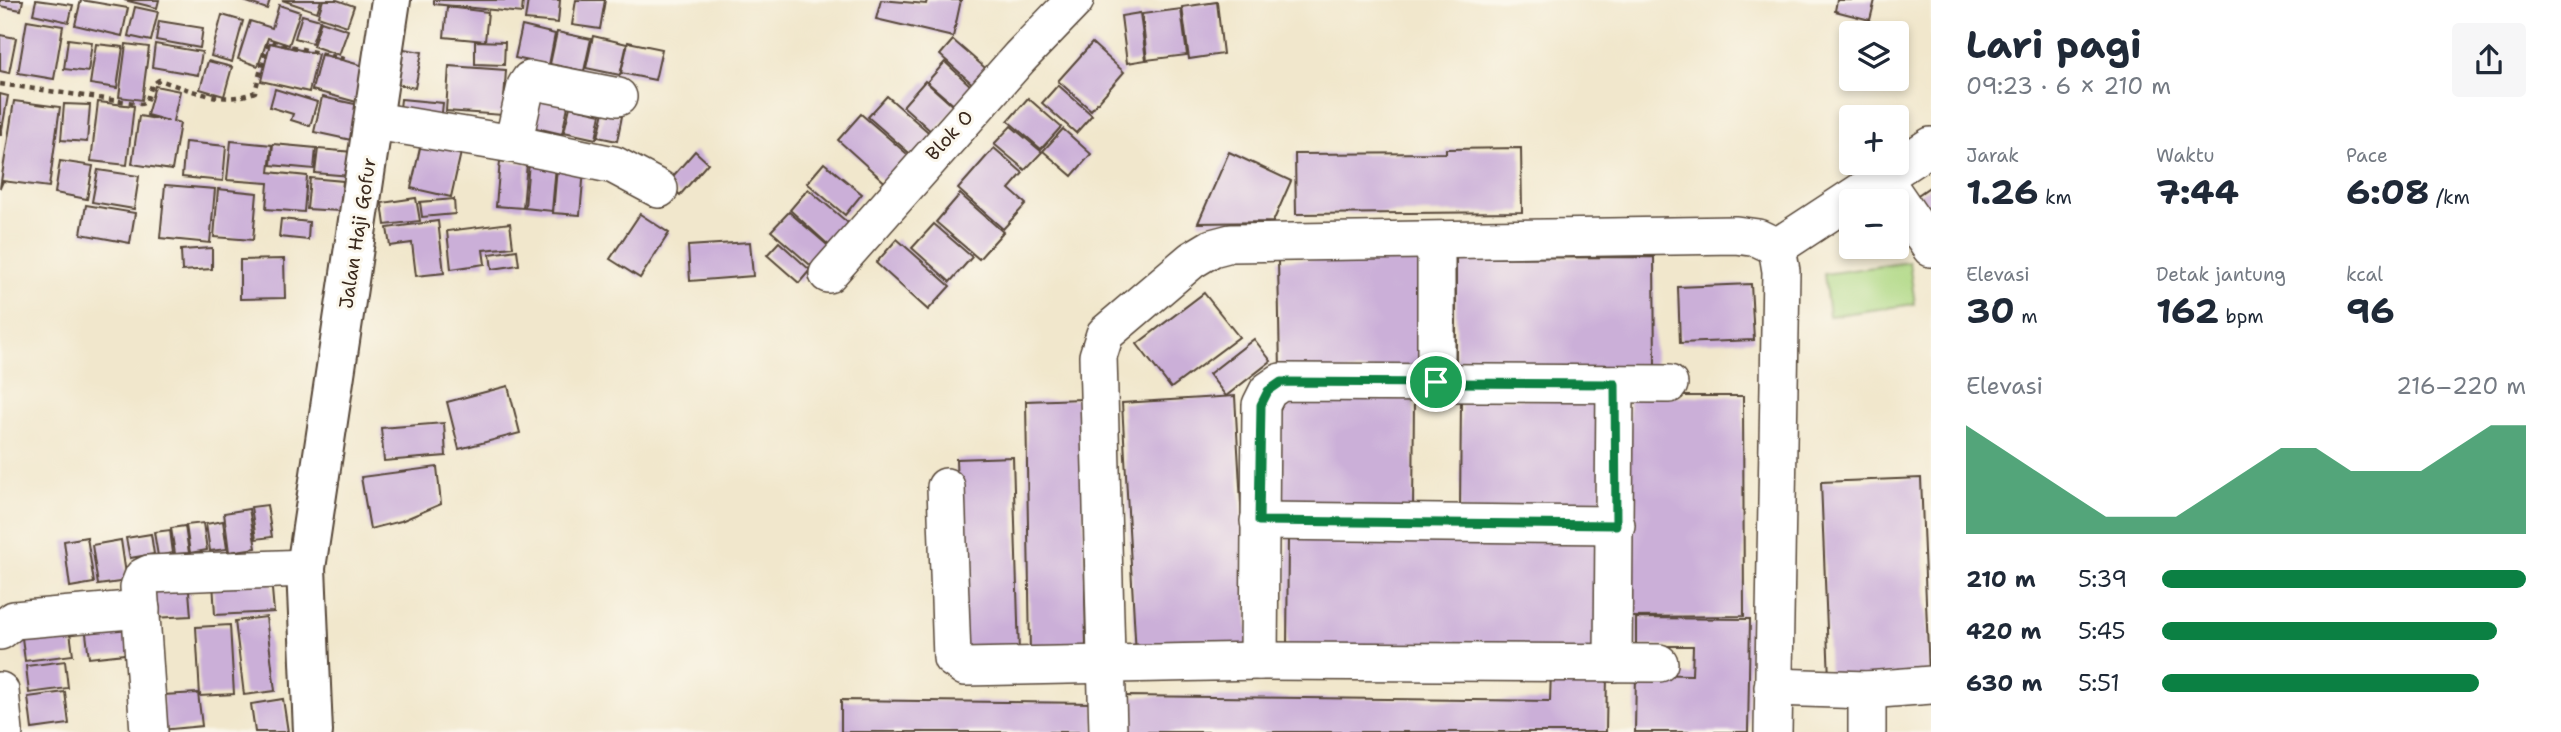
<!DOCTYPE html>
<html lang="id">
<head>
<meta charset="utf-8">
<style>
	:root { --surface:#fff; --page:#f6f6f7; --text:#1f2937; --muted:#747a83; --accent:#0b8043 }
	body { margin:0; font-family:"Shantell Sans",sans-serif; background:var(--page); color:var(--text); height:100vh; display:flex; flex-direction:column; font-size:26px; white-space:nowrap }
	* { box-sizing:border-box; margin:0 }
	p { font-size:23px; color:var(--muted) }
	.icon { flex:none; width:38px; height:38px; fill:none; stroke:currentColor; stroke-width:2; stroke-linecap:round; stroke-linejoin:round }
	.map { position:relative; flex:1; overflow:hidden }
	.details { display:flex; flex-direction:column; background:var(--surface); width:630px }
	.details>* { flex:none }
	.buttons { position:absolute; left:1839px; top:21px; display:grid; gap:14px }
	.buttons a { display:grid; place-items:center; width:70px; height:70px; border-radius:7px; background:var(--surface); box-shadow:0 4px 10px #0003; font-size:35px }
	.pin { position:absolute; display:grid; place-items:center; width:60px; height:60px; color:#fff; margin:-30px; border:4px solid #fff; border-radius:50%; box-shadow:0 2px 7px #0007 }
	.round { display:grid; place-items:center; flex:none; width:74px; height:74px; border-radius:7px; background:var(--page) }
	.head { display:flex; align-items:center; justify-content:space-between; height:119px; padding:0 35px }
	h1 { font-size:38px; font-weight:700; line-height:52px }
	.figures { display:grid; grid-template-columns:repeat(3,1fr); gap:10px; height:119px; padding:7px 35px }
	.figures div { display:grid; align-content:center }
	.figures b { font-size:35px; font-weight:700 }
	.figures small { font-size:19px; font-weight:400 }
	.figures p { font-size:19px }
	.chart { height:196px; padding:14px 35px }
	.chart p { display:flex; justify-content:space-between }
	.chart svg { width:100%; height:126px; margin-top:7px; fill:var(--accent); opacity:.7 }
	ul { padding:0 35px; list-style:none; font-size:23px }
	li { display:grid; grid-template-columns:112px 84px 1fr; align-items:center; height:52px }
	li i { height:18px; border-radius:9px; background:var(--accent) }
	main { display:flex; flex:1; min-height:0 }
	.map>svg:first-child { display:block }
</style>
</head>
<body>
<main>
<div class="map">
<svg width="1931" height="732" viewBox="0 0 1931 732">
	<rect width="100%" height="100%" fill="#fbf7ec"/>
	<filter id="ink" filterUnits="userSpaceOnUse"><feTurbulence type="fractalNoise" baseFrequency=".0143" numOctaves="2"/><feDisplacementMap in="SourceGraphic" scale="14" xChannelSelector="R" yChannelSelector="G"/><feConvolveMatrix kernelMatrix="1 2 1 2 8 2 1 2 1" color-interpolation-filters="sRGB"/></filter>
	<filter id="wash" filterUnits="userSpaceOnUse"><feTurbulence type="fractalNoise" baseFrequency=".00686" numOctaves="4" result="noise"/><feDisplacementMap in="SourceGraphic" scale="28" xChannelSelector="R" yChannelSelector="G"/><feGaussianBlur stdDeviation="1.57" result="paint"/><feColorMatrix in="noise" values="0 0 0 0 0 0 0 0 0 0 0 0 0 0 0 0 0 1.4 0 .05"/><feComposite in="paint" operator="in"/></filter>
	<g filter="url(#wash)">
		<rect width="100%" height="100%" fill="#f1e7cc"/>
		<path fill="#aed883" stroke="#748150" stroke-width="2" d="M1909 262 1915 304 1829 316 1824 274Z"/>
		<g id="blocks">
			<g fill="#cbafd8">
				<path d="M0 0H23L21 10 0 6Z"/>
				<path d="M36 0 73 5 69 22 33 14Z"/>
				<path d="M81 0 128 8 122 36 75 25Z"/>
				<path d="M124 0H159L157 8Z"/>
				<path d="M241 0H270L267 9Z"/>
				<path d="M282 0H321L317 12Z"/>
				<path d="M323 0H337L354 6 347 26 318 16Z"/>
				<path d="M434 0H523L522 13 434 4Z"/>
				<path d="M528 0H560L558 23 525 20Z"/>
				<path d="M576 0H605L600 29 572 25Z"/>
				<path d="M881 0 926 4 927 0H961L953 37 876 19Z"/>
				<path d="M1837 0H1875L1870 20 1835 11Z"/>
				<path d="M1217 2 1223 54 1189 59 1182 7Z"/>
				<path d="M279 5 300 12 289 45 268 38 258 66 238 59 250 21 272 28Z"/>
				<path d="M135 7 158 12 151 41 128 36Z"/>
				<path d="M447 7 488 12 485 41 444 37Z"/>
				<path d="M1181 9 1187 55 1147 60 1142 14Z"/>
				<path d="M1140 13 1146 60 1127 63 1121 16Z"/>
				<path d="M222 15 243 21 232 62 211 56Z"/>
				<path d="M302 15 320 20 312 43 295 38Z"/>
				<path d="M27 20 63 26 54 79 18 73Z"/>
				<path d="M159 21 203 28 200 48 156 40Z"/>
				<path d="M321 21 348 30 339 55 313 46Z"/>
				<path d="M522 26 555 34 549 65 515 58Z"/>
				<path d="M557 32 591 39 584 71 550 64Z"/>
				<path d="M0 35 16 38 9 73 0 71Z"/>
				<path d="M593 36 627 44 620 75 586 68Z"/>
				<path d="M68 39 92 42 88 72 64 69Z"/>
				<path d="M953 40 991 73 977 88 940 55Z"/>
				<path d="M475 41 505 42 504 65 475 64Z"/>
				<path d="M628 42 662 49 655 80 621 73Z"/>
				<path d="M270 43 318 54 309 92 261 81Z"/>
				<path d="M1092 43 1124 72 1091 110 1058 81Z"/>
				<path d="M96 44 123 47 117 88 90 84Z"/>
				<path d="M126 44 149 47 142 100 119 97Z"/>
				<path d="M155 44 202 52 198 75 152 67Z"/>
				<path d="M398 48 422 52 415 88 392 83Z"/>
				<path d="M321 54 374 69 364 104 312 90Z"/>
				<path d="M208 61 232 67 224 96 200 89Z"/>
				<path d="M945 62 972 87 955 106 927 82Z"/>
				<path d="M449 66 506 70 503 115 446 111Z"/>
				<path d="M925 81 955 108 933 133 903 106Z"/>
				<path d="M1058 85 1092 115 1076 133 1042 103Z"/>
				<path d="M155 86 180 91 173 121 180 123 172 170 132 164 139 116 169 121 147 115Z"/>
				<path d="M275 89 317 102 310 126 291 120 293 114 270 107Z"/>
				<path d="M0 94 8 96 1 135H0Z"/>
				<path d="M887 96 934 137 915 158 868 117Z"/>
				<path d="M322 97 364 106 356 141 314 132Z"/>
				<path d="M1028 98 1061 127 1041 149 1008 121Z"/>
				<path d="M401 99 443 103 441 122 399 118Z"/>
				<path d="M538 99 568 106 562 134 532 127Z"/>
				<path d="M14 101 60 107 49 187 3 181 0 188Z"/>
				<path d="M98 102 134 106 127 165 91 161Z"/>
				<path d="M64 104 90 105 87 142 61 140Z"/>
				<path d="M570 107 601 114 596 139 564 132Z"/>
				<path d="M604 112 622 116 617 141 598 137Z"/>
				<path d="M861 114 914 160 890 187 838 140Z"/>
				<path d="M1011 126 1042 152 1025 170 994 144Z"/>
				<path d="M1063 129 1091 154 1072 176 1043 151Z"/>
				<path d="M422 139 462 148 451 197 411 188Z"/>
				<path d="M231 141 272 145 269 172 307 176 304 212 266 209 268 183 227 180Z"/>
				<path d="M185 142 226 146 223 181 182 177Z"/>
				<path d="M273 144 316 148 314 169 271 165Z"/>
				<path d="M994 148 1023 173 1009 189 1026 204 1003 229 958 189Z"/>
				<path d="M1521 148 1522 212 1296 214 1295 154 1446 153V149Z"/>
				<path d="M318 149 353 152 351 176 315 173Z"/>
				<path d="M695 151 708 163 680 195 667 183Z"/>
				<path d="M1229 152 1291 181 1273 222 1198 223Z"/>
				<path d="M60 161 93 166 87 199 55 193Z"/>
				<path d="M500 161 527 163 523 208 496 206Z"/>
				<path d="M529 162 556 165 552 211 525 208Z"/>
				<path d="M824 163 862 194 845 215 807 183Z"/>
				<path d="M557 168 584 170 580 215 553 213Z"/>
				<path d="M98 170 139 176 134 209 92 202Z"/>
				<path d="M310 178 343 181 340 211 307 209Z"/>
				<path d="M165 185 215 189 210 243 160 238Z"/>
				<path d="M1931 186V219L1915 197Z"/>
				<path d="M218 189 257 193 253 240 214 237Z"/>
				<path d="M808 189 853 227 833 249 790 210Z"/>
				<path d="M960 194 1003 232 979 259 936 222Z"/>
				<path d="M416 198 420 221 385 225 382 203Z"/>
				<path d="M454 199 455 214 422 217 420 202Z"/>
				<path d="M86 205 135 213 130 243 81 234Z"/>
				<path d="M789 212 833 250 816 270 771 231Z"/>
				<path d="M640 214 669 233 640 278 610 259Z"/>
				<path d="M281 219 309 222 308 240 279 237Z"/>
				<path d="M438 221 444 273 416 276 412 243 390 246 387 228Z"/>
				<path d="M510 223 513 247 483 250 485 264 451 269 447 231Z"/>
				<path d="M934 224 972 257 950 282 912 248Z"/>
				<path d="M897 239 950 286 928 310 876 263Z"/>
				<path d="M750 242 753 276 690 281 688 246Z"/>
				<path d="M779 242 810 270 799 283 767 255Z"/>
				<path d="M212 248V269L182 271 181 250Z"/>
				<path d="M517 250 519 265 492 269 490 254Z"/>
				<path d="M1422 256 1425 369 1280 373 1278 260Z"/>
				<path d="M1654 257 1655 369 1456 371V258Z"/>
				<path d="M284 259 285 298 240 299V260Z"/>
				<path d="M1751 284 1754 340 1680 343 1678 287Z"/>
				<path d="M1204 293 1239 337 1171 388 1137 344Z"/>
				<path d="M1254 339 1271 361 1226 396 1209 374Z"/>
				<path d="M508 386 520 433 459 449 447 402Z"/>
				<path d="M1235 396 1249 648 1136 655 1122 403Z"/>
				<path d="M1629 396H1743L1744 616 1630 617Z"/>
				<path d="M1273 397 1414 398 1413 511 1272 509Z"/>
				<path d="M1461 398 1603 400 1601 512 1460 511Z"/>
				<path d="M1082 399 1086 652 1030 654 1026 401Z"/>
				<path d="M444 423 446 456 384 461 381 428Z"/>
				<path d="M1013 457 1019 654 963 656 956 459Z"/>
				<path d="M437 467 441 504 401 521 370 529 361 477Z"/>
				<path d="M1921 478 1929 675 1829 679 1821 482Z"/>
				<path d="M267 505 272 537 256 539 251 507Z"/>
				<path d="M249 509 256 548 229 552 224 513Z"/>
				<path d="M223 521 227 549 210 551 206 524Z"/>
				<path d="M203 523 207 550 190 553 186 525Z"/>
				<path d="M185 526 189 553 175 554 171 528Z"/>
				<path d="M170 530 173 553 158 556 154 532Z"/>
				<path d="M151 534 154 554 130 558 126 538Z"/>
				<path d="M87 537 94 583 70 587 64 541Z"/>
				<path d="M1288 537 1599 541 1598 653 1287 649Z"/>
				<path d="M121 540 127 581 98 585 92 545Z"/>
				<path d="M271 578 274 612 215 615 213 582Z"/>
				<path d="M188 579 191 616 153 618 150 581Z"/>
				<path d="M266 617 275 691 244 695 235 621Z"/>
				<path d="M1636 618 1750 619 1748 732H1635L1636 674 1692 675 1693 646H1636Z"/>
				<path d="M129 619 133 653 89 658 85 625Z"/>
				<path d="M69 624 73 655 25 661 21 630Z"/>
				<path d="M230 625 234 694 200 696 196 627Z"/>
				<path d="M65 661 68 688 29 693 26 666Z"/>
				<path d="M1551 673 1607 674 1606 732H1126V696L1550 701Z"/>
				<path d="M65 692 69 724 32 729 28 697Z"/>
				<path d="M198 693 202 726 161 730 163 695Z"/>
				<path d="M283 699 288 732H255L251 704Z"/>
				<path d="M841 700 1095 703V732H841Z"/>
			</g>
		</g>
	</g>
	<g filter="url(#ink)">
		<use href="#blocks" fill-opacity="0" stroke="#564638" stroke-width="2"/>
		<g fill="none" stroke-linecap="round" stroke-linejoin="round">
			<g stroke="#564638" stroke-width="40">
				<g id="minor">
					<path d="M375 121 513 144 614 165 659 189"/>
					<path d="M513 144 526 86 530 80 618 97"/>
					<path d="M1883 178 1931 248"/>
					<path d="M1436 242V382"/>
					<path d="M1777 247 1931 146"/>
					<path d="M828 274 1020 57 1075 0"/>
					<path d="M946 487 952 658 965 667 1259 661 1659 663"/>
					<path d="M1259 521 1616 525"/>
					<path d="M0 631 14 620 141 609"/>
					<path d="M1259 661 1261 405 1268 391 1281 382 1669 384"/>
					<path d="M1613 663 1615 384"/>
					<path d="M1773 687 1867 690 1931 685"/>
					<path d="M0 691 4 732"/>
					<path d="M149 732 139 587 143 577 149 574 306 568"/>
					<path d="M1108 732 1098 356 1105 334 1192 260 1212 248 1231 243 1736 235 1758 238 1777 247"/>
					<path d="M1773 732 1781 271 1777 247"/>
					<path d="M1867 732V690"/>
				</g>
			</g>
			<g stroke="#564638" stroke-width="42">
				<path id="tertiary" d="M313 732 306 568 391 0"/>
			</g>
			<path stroke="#564638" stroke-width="4.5" stroke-dasharray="5 5" stroke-linecap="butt" d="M0 84 141 104 146 102 152 85 159 80C191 90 223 106 255 92L268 41 348 60"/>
			<use href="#minor" stroke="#fff" stroke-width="37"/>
			<use href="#tertiary" stroke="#fff" stroke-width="38"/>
		</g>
	</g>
	<g fill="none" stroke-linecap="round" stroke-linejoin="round" filter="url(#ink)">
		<g stroke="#fff" stroke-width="14">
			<path id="route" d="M1281 382 1615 384 1616 525 1259 521 1261 405 1268 391Z"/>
		</g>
		<use href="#route" stroke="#0b8043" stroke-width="9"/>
	</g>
	<g text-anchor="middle" stroke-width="6" stroke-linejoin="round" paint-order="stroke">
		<g font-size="19" fill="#3b2a1e" stroke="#fbf7ec">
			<text transform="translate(949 135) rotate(-48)" y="7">Blok O</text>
			<text transform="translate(357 233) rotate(-81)" y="7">Jalan Haji Gofur</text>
		</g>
	</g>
</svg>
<div class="buttons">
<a><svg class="icon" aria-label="layers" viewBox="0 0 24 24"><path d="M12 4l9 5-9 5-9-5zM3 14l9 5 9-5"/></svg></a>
<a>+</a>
<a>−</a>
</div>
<div class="pin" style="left:1436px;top:382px;background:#1e9e55"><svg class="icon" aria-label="arrive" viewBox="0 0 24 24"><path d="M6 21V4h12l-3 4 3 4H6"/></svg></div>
</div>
<section class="details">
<div class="head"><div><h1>Lari pagi</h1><p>09:23 · 6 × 210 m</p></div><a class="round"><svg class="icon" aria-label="share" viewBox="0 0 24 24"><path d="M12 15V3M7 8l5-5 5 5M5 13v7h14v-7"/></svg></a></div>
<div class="figures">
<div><p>Jarak</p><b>1.26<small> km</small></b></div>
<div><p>Waktu</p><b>7:44</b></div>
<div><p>Pace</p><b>6:08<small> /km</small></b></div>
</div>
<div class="figures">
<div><p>Elevasi</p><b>30<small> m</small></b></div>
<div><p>Detak jantung</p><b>162<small> bpm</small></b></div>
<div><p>kcal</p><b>96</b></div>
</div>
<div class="chart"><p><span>Elevasi</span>216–220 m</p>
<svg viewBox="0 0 160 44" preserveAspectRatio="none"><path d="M0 44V6L10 14L20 22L30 30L40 38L50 38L60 38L70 30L80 22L90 14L100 14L110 22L120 22L130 22L140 14L150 6L160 6V44z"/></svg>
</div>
<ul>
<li><b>210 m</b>5:39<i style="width:100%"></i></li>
<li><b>420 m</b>5:45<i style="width:92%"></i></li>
<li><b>630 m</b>5:51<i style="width:87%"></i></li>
</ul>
</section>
</main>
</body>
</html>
